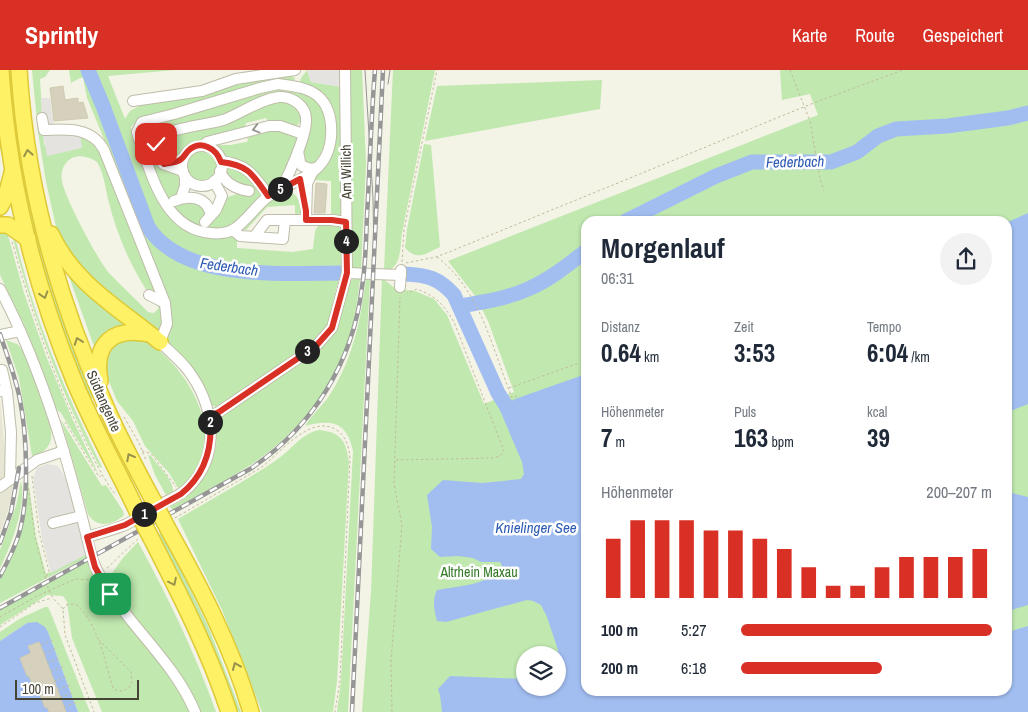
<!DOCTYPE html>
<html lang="de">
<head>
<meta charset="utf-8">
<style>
	:root { --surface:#fff; --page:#f2f2f3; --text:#1f2937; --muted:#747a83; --accent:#d93025 }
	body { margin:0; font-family:"Archivo Narrow",sans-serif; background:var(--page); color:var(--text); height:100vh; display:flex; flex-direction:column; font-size:19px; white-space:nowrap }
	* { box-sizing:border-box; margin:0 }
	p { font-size:16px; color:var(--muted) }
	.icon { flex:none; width:28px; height:28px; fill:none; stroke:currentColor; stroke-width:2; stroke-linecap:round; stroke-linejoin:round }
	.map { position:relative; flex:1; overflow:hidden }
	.drawer { position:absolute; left:581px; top:146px; width:431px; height:480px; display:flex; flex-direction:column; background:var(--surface); border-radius:15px; box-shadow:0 1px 4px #0004 }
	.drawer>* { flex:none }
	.fabs { position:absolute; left:516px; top:576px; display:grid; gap:10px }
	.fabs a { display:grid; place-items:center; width:50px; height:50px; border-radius:50%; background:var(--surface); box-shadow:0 1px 4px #0004; font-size:25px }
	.scale { position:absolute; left:15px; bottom:12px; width:124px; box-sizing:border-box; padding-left:5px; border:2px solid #464435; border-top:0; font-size:14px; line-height:18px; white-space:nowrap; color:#464435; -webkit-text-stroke:4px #fff; paint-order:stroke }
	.pin { position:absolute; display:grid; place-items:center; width:42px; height:42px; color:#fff; margin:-21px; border-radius:10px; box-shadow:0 2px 8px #0006 }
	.km { position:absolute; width:25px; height:25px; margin:-12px; border-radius:50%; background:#222; color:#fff; font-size:14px; line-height:25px; text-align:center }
	.round { display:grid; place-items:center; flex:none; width:52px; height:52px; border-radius:26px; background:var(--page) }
	.headline { display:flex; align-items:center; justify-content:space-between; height:85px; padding:0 20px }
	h1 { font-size:28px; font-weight:700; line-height:38px }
	.metrics { display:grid; grid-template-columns:repeat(3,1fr); gap:8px; height:85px; padding:5px 20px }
	.metrics div { display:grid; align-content:center }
	.metrics b { font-size:25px; font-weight:700 }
	.metrics small { font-size:14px; font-weight:400 }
	.metrics p { font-size:14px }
	.chart { height:140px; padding:10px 20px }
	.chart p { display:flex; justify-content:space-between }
	.chart svg { width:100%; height:90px; margin-top:5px; stroke:var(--accent); stroke-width:6 }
	ul { padding:0 20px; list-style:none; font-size:16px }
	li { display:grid; grid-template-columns:80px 60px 1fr; align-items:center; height:38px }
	li i { height:12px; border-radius:6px; background:var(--accent) }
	header { display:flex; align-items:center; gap:30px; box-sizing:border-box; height:70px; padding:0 25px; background:var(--accent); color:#fff }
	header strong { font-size:24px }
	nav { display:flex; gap:28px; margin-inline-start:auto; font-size:18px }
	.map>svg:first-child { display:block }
</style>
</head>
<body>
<header>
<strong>Sprintly</strong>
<nav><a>Karte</a><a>Route</a><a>Gespeichert</a></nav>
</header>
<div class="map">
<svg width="1028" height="642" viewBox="0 0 1028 642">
	<rect width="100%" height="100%" fill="#f3f3e6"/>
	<path fill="#e7e6d4" d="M0 329 5 385 13 417 10 434 0 464Z"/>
	<g fill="#c0e8af" fill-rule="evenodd">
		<path d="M9 0H13L85 305 93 327 91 329C41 229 16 111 9 0Z"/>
		<path d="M32 0H50L45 7 40 9 44 75 80 64 96 72 159 224 147 221C129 193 116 162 108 129 105 116 104 104 97 92 90 87 81 84 72 88 64 92 60 102 62 111 64 126 99 193 110 204 122 217 136 229 148 242L154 243 159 238 152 229 164 239 162 259 157 261 95 216 59 170 46 112 38 62Z"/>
		<path d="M69 0H175L108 6 125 49 130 41 141 35 192 28 231 14 280 6H292L295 8 294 12 218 26 138 49 131 57 132 65 137 80 160 130 175 151 232 166 237 170V178L293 182 313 179 315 161 318 156H341L343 159V194L333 231 330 257 316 272 218 338 211 335C200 306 188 293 167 271L171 246 109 81 87 28 83 8H80L71 13Z"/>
		<path d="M307 0 311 12 342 17 344 145 331 146V111L312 110 327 94 332 84 334 52 300 12 301 8Z"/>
		<path d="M347 0H362L366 94 361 199H352L351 197Z"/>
		<path d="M393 0H435L402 163C400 177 402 192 389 201H384Z"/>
		<path d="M780 0H1028V642H362L371 522 382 208 396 219 415 221 434 229 447 245 484 334 514 322 488 251 476 227 448 191 818 45 810 24 782 30ZM586 151H1008V621H586ZM525 585H558V618H525Z"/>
		<path d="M602 10 600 39 425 71 437 16Z"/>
		<path d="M276 18 307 24 318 32 326 48 327 72 318 93 308 96 302 86 310 57 291 25 222 46 171 58 152 88C157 97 172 101 181 105L182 119 208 140 225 128 240 123 224 102 230 96 244 102 262 123C263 132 253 137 246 143 241 147 237 152 231 155 207 169 180 150 167 129 162 121 159 110 155 101 149 88 136 68 145 55Z"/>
		<path d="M281 30C292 34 300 38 301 50L297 56 293 57 268 51 266 48 246 53 245 57 242 61C225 65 206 68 191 76 180 81 179 94 165 91L160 85 159 74 161 70 266 34Z"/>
		<path d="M275 59 298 67V69L283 112 272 119H269L224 87 211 75H230L246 72 248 71 247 68 255 64Z"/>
		<path d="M424 74 431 75 440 177C425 184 418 191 405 178L407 159Z"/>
		<circle cx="202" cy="95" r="16"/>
		<path d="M289 121C299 125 300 133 301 142L295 147V135L267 137 246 160 242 159V156C254 146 275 122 289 121Z"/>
		<path d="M0 162H7L24 223 46 286 72 348 99 405 61 343 56 339 26 259 0 205Z"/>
		<path d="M12 165 17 174C35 252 67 325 102 397L101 398 99 396C60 322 33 245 12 165Z"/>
		<path d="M66 198 137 257 96 282Z"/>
		<path d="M356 208 360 209C358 227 355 247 350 265 336 315 298 363 255 392 228 410 200 424 172 440L170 436C194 427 212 402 216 376 217 370 215 363 216 357 217 352 222 347 224 343L320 279C339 259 341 238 347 212Z"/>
		<path d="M366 208H370L348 642H337L341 611 353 381C347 352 332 349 305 356 311 346 320 338 327 329 352 293 361 250 366 208Z"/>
		<path d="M126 268C132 268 140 268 145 270 152 273 158 280 163 284 199 316 230 385 178 418L169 403 145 376 133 351 117 331 103 297 109 277Z"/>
		<path d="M6 270 17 274 23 280C30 298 55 352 51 369 49 379 41 384 32 386L19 308Z"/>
		<path d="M61 350 102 416 106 415 123 441 124 445C113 455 97 459 88 444Z"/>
		<path d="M319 360C342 362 346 372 349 392L337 611 333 642H262L222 540 178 449C210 430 244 412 275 391 291 381 300 364 319 360Z"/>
		<path d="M148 385 151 386C158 396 174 410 173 422L166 425 155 405Z"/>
		<path d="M28 409 36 467 46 504 87 484V487L0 533V508L16 476 22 457 25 445Z"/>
		<path d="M21 411C27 434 11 476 0 498V480L16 436Z"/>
		<path d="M161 463 168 474 208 556 241 642H237L206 562 158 465Z"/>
		<path d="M138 472C168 527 195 583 216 642H199L113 521 107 510 123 488Z"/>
		<path d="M88 490 177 617 190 642H102L72 568 67 532 63 526 47 525 0 555V538Z"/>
		<path d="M45 537H48L50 541 90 642H78L48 562 27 553 0 571V562L21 548Z"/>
	</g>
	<g fill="#e4e3df">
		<path d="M307 0H341L342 17 311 12Z"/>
		<path d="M41 28H50L54 57 80 64 82 78 47 86 42 58Z"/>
		<path d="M47 394 58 396 66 409 87 484 51 503 42 469 33 408 37 398Z"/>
	</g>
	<g fill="#a2bef1">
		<path d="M1028 143V334L1008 342V152Z"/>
		<path d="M586 304V621H1008V562L1028 556V642H442L440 625 438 619 450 606 525 609V618H558V580L547 547 541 535 533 531 527 530 446 552 437 551C434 540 432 530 437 520 459 516 487 515 503 498L500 492H481L473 488 458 486 440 487 431 479 432 457 427 425 443 410 483 413 521 409 524 404 522 392 499 338 515 329Z"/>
		<path d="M1008 422 1028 427V535L1008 541Z"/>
		<path d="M37 552 45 557 48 562 78 642H0V571L27 553Z"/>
	</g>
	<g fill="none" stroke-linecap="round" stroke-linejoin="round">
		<g stroke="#a2bef1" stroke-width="15">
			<path d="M88 0 103 36 148 157C184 212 283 203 341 203"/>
			<path d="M626 151 716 106 752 92H831L857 82 878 66 896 59 947 56 1008 48 1028 43"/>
			<path d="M405 204C427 205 439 208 454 225L498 323 505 334"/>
			<path d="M460 236C483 232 506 229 528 219 549 210 568 195 586 181"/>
		</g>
	</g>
	<g fill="#d5d1bc" stroke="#d0cbaf">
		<path d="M63 16 65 30 78 28V33L83 32 88 48 54 51 50 18Z"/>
		<path d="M316 113 327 114 325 143H314Z"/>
		<path d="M39 572 42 579 66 642H49L47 637 45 638 39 622 36 624 29 606H27L20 588 31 583 28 576Z"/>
	</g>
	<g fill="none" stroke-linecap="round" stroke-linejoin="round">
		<g stroke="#bfbda9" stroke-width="12">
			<g id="minor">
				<path d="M278 14C292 16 307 17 318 26 336 42 335 80 319 96 308 109 285 115 270 125 257 134 247 151 234 159 228 163 218 164 211 163 164 160 151 103 138 66L137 62 142 52 174 44 260 18Z"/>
				<path d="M133 31 202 21 236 9 295 0"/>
				<path d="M42 48 44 60C67 59 92 57 104 80L165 233 167 254 160 272C169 281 179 289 187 299 214 334 222 384 189 417 182 424 172 429 163 433 151 440 139 448 127 454 114 460 100 463 87 467"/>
				<path d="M203 76 207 72 269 56H280L303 64"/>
				<circle cx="202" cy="96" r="20"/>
				<path d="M298 81 300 92 302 96 311 99 318 97"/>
				<path d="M221 91C249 95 253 105 269 126"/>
				<path d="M183 101 163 94 155 85C154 77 155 70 163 65 176 57 209 55 226 49 243 42 261 29 279 27 292 26 306 36 306 49 307 65 289 104 282 118"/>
				<path d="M220 101C225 114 236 119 249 121"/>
				<path d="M312 103 307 114 306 150H332L346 152"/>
				<path d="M181 128 185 116V106"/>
				<path d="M174 131C189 125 207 126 211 145"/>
				<path d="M285 150H306"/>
				<path d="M205 152 216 140 222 126 214 111"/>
				<path d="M233 160 240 166 283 169 285 150H267L254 167"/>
				<path d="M347 203 401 205"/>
				<path d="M400 217 401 200"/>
				<path d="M0 219C44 303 70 396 92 488 99 509 112 526 126 544 150 575 180 605 195 642"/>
				<path d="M149 225 165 233"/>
				<path d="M0 265 20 261"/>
				<path d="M0 300H2L7 322"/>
				<path d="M0 321 7 322 11 362 10 410"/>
				<path d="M210 346 219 342 316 276 332 258 347 203 345 0"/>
				<path d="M0 417 37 390 64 381"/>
				<path d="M53 453 81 446"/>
			</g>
		</g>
		<g stroke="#dfc935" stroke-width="18">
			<g id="highway">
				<path d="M1 0C8 107 34 214 75 313 93 356 116 397 136 439"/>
				<path d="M19 0C26 115 57 227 104 332 118 366 136 398 153 430"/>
				<path d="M0 137 6 126 12 103"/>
				<path d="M0 155H8L28 169"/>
				<path d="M51 164C75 215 118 237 160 272"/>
				<path d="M100 311C93 273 113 257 149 264"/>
				<path d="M168 459C201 518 232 577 251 642"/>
				<path d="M151 468C180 525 209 581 229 642"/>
			</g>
		</g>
		<g stroke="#c1bc9a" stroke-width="1" stroke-dasharray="2.5 2.5" stroke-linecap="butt">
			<path d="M790 0 810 51 820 109 824 121"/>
			<path d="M12 172C31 239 52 305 83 367 93 387 102 407 115 424"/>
			<path d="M437 187C481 221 492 278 512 328L517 326"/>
			<path d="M402 192 404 160 437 0"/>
			<path d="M406 193 436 187 449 182 811 34 903 0"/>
			<path d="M509 318 579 293"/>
			<path d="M124 347 139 373 146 390"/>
			<path d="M65 352 99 407 102 405"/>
			<path d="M142 381 149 383 153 386 176 417"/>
			<path d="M396 390 493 388 500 386 504 381 454 252C443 234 437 227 417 219L407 223"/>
			<path d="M32 406 39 462 49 501 46 507"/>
			<path d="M27 408 35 467 48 518 53 528 63 539 65 565 94 642"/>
			<path d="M175 448 262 397C281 382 312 342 338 361 347 368 349 378 350 389L340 611 335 642"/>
			<path d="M107 498 139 468"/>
			<path d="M63 539 66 535 75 534C89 544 94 560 101 576L113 618C119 623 123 621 129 618L132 611 131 602 99 570"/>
			<path d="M0 547 37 526 75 509 92 510"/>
			<path d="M0 557 35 533 52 528"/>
			<path d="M41 575 53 570"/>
			<path d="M44 584 56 578"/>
			<path d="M47 593 60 588"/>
			<path d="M51 601 63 597"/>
			<path d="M54 611 67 606"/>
			<path d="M58 620 70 615"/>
			<path d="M60 627 73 623"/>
			<path d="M64 637 77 632"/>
			<path d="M392 642 391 591 402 455 394 414 400 227"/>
		</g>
		<use href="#minor" stroke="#fff" stroke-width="10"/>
		<use href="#highway" stroke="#fff166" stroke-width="15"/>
		<g stroke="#969696" stroke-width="1">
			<path d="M365 0 373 128 374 190"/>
			<path d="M388 14 390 0"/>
		</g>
		<g stroke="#969696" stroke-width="4.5">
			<g id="rail">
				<path d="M0 264C7 286 16 308 20 330 27 365 29 426 20 460 16 476 8 491 0 506"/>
				<path d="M0 473 11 442 19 398"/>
				<path d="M0 538 250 399C313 357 353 292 362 217 366 193 366 169 367 145 370 96 371 48 375 0"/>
				<path d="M352 642 383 0"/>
			</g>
		</g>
		<use href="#rail" stroke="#fff" stroke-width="2.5" stroke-dasharray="8" stroke-linecap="butt"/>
		<g stroke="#dfc935" stroke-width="18" stroke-linecap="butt">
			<g id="highway-bridge">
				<path d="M153 430 168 459"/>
				<path d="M136 439 151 468"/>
			</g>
		</g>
		<use href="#highway-bridge" stroke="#fff166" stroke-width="15"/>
	</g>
	<defs><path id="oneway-chevron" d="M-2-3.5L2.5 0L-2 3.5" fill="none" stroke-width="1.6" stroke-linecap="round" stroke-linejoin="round" transform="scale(1.25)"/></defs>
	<use stroke="#999890" href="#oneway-chevron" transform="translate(256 59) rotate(165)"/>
	<g stroke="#99924b">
		<use href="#oneway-chevron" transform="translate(28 83) rotate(-100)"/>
		<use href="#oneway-chevron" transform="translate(44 225) rotate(73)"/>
		<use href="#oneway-chevron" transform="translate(78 271) rotate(-110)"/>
		<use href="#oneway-chevron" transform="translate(130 387) rotate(-118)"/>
		<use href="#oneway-chevron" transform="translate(173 512) rotate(64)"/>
		<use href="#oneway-chevron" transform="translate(236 596) rotate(-113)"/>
	</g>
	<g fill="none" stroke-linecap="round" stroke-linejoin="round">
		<g stroke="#fff" stroke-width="10">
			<path id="route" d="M110 524 95 497 87 467 125 455 181 424C206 404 213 377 210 346L219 342 316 276 332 258 347 203 346 152 332 150H306V141L300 109 268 126C253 105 249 95 221 92 216 78 200 69 188 81 185 84 184 88 180 90 175 93 169 93 164 94L155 85 156 74"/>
		</g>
		<use href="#route" stroke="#d93025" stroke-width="6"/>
	</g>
	<g text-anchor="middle" stroke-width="5" stroke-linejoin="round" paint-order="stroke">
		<g font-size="14" fill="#464435" stroke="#fff">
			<text transform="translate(346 102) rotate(-91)" y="5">Am Willich</text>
			<text transform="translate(104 331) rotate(66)" y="5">Südtangente</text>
		</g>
		<g font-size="14" fill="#337928" stroke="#fff">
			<text x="479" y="507">Altrhein Maxau</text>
		</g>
		<g font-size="15" font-style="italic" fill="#2d5bb3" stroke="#fff">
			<text transform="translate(795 92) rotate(-1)" y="5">Federbach</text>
			<text transform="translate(229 197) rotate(8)" y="5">Federbach</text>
			<text x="536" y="463">Knielinger See</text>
		</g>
	</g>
</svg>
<div class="fabs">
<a><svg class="icon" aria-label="layers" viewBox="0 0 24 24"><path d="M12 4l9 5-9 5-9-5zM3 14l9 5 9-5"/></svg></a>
</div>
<div class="scale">100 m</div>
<div class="pin" style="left:110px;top:524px;background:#1e9e55"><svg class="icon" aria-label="arrive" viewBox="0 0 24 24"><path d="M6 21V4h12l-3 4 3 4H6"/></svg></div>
<div class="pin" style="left:156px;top:74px;background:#d93025"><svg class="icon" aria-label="check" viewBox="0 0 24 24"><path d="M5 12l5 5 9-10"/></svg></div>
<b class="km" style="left:144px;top:444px">1</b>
<b class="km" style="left:210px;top:352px">2</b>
<b class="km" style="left:307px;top:281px">3</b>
<b class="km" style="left:346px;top:171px">4</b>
<b class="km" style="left:280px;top:119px">5</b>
<section class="drawer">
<div class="headline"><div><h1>Morgenlauf</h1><p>06:31</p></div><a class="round"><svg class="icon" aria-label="share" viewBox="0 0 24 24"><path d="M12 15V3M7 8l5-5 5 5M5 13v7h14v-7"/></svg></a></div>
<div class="metrics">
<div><p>Distanz</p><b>0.64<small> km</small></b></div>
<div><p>Zeit</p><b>3:53</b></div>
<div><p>Tempo</p><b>6:04<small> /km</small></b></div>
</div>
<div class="metrics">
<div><p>Höhenmeter</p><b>7<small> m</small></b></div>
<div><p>Puls</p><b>163<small> bpm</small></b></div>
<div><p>kcal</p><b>39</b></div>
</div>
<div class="chart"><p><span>Höhenmeter</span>200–207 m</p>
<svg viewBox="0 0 160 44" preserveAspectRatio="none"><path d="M5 44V15M15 44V6M25 44V6M35 44V6M45 44V11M55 44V11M65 44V15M75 44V20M85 44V29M95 44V38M105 44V38M115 44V29M125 44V24M135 44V24M145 44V24M155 44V20"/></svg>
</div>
<ul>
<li><b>100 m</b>5:27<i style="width:100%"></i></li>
<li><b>200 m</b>6:18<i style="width:56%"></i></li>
</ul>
</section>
</div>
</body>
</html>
